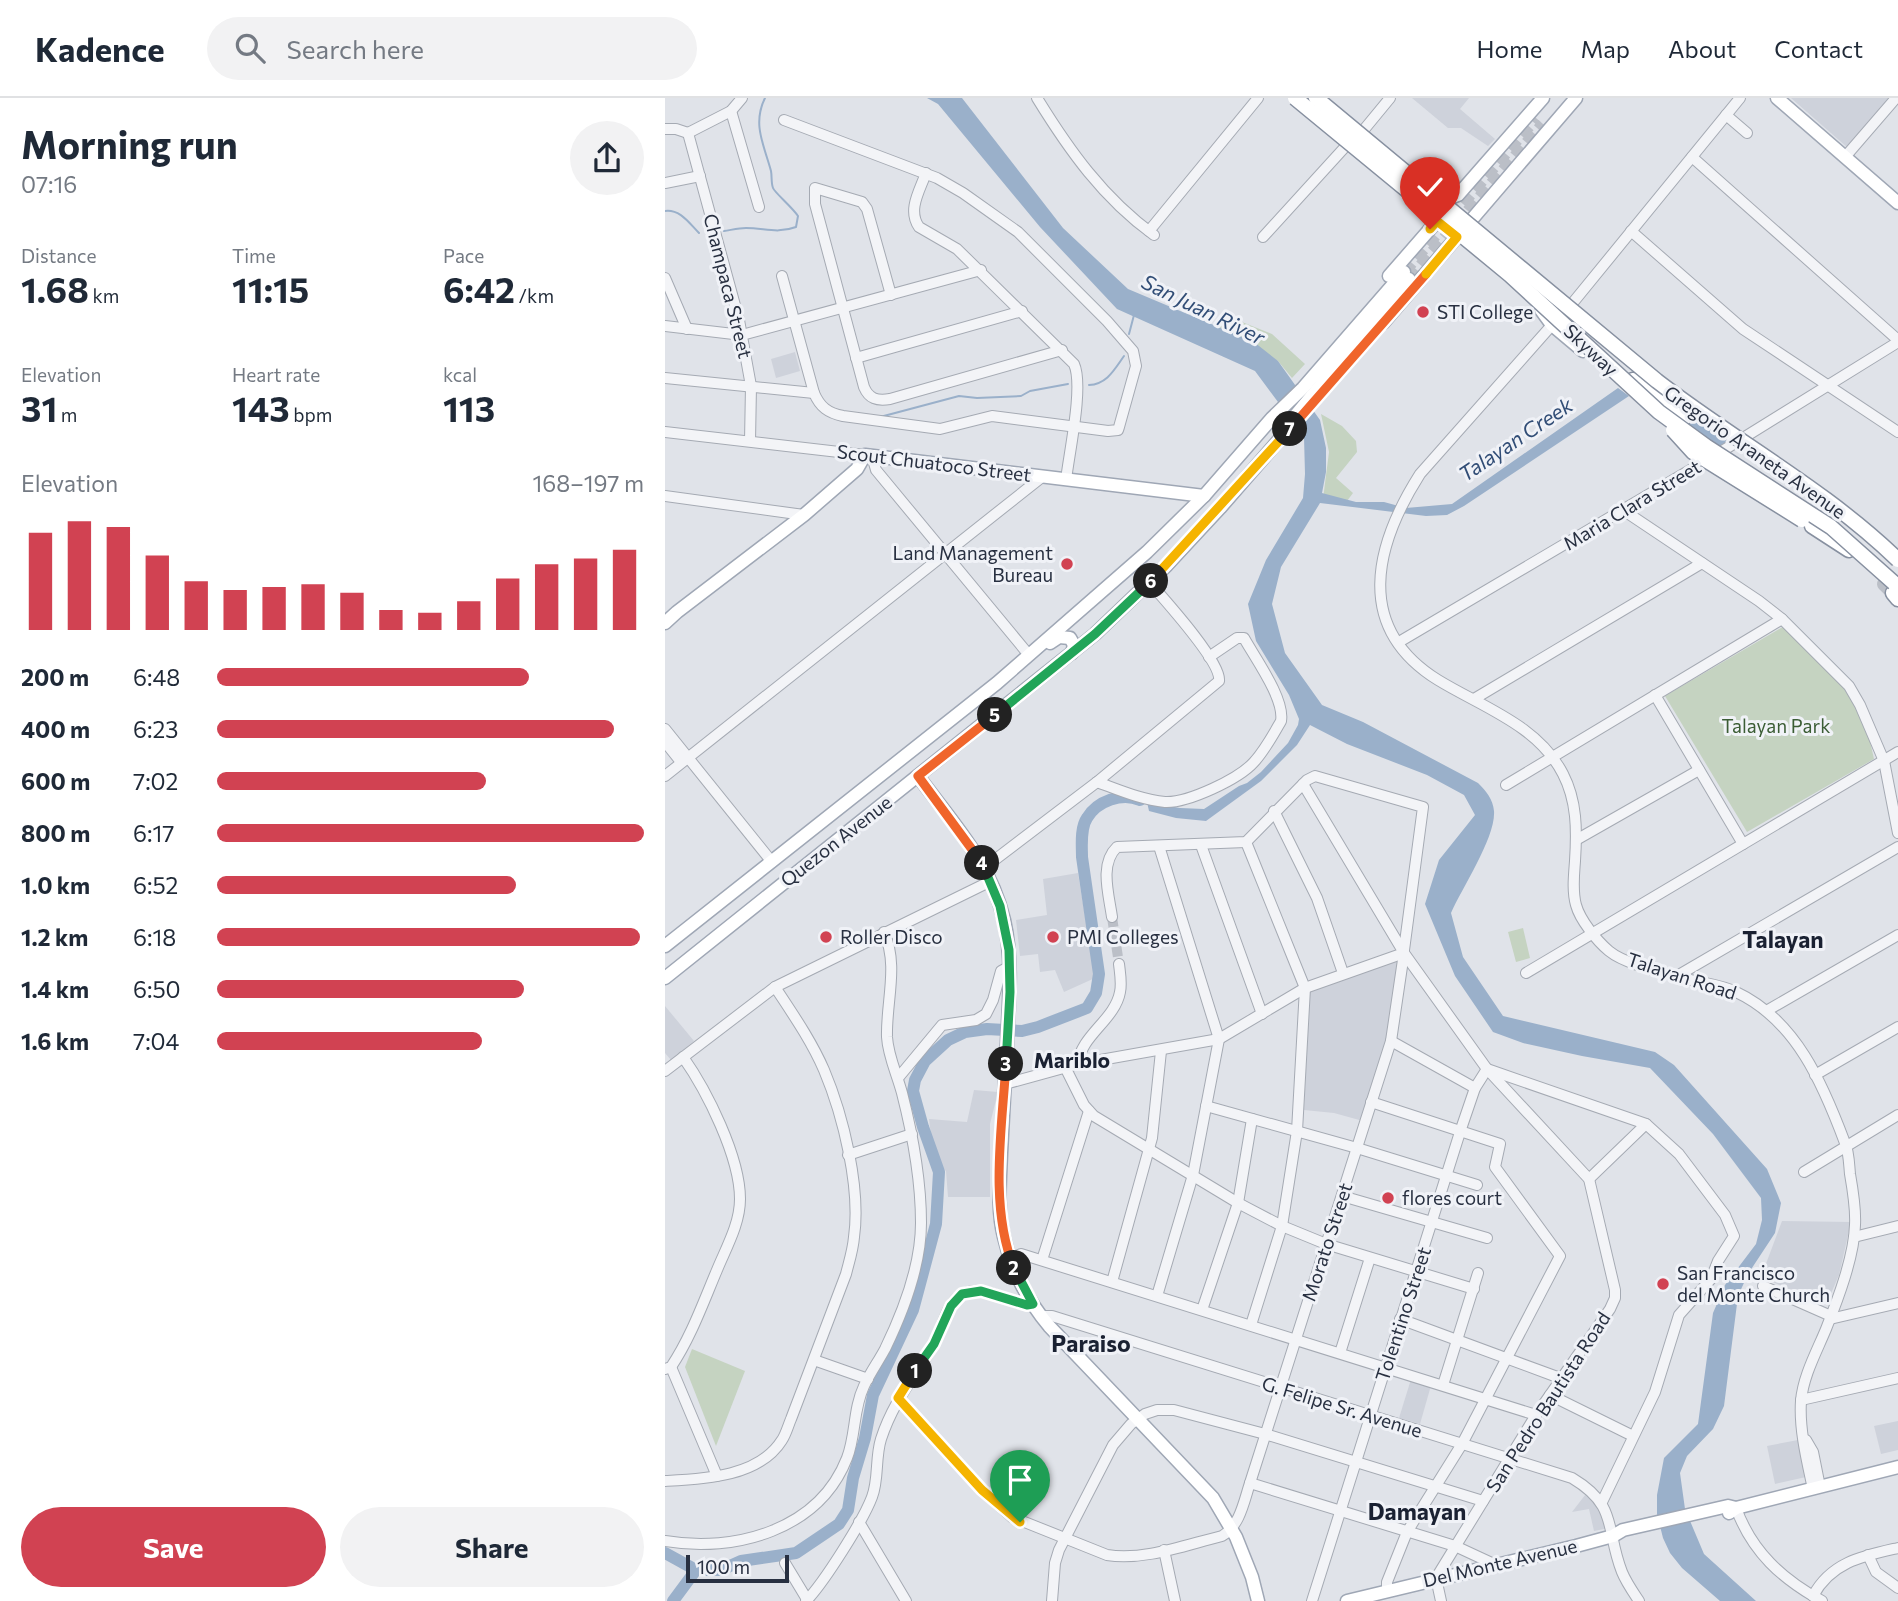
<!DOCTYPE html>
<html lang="en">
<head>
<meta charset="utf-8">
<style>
	:root { --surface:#fff; --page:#f2f2f3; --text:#1f2937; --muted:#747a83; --line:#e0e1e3; --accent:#d14252 }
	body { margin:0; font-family:Commissioner,sans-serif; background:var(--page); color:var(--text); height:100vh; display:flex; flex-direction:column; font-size:26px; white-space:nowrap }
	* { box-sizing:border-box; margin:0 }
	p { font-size:23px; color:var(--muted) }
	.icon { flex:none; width:38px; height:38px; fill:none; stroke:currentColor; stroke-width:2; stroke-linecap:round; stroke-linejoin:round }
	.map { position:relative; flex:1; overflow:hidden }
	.drawer { display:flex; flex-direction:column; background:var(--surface); width:665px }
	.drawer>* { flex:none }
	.scale { position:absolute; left:21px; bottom:18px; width:103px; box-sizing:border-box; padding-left:7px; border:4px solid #283041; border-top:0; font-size:19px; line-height:24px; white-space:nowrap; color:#283041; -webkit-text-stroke:5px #f0f2f7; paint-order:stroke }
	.pin { position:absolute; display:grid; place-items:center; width:60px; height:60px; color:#fff; margin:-72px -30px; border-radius:50% 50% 50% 0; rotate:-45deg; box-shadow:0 0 7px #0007 }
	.pin .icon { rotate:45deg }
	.km { position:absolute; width:35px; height:35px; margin:-18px; border-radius:50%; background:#222; color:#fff; font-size:19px; line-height:35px; text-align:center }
	.round { display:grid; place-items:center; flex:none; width:74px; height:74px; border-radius:37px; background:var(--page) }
	.headline { display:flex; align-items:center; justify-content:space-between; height:119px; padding:0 21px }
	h1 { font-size:38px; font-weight:700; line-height:52px }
	.stats { display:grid; grid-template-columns:repeat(3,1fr); gap:10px; height:119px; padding:7px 21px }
	.stats div { display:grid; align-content:center }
	.stats b { font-size:35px; font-weight:700 }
	.stats small { font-size:19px; font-weight:400 }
	.stats p { font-size:19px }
	.chart { height:196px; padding:14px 21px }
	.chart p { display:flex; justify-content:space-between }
	.chart svg { width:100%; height:126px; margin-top:7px; stroke:var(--accent); stroke-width:6 }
	.primary-button { display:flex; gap:14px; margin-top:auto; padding:14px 21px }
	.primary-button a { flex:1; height:80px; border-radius:42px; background:var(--accent); color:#fff; font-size:28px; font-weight:700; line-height:80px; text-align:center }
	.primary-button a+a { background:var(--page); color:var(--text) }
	ul { padding:0 21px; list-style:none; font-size:23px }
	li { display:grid; grid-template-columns:112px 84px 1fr; align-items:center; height:52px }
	li i { height:18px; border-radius:9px; background:var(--accent) }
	header { display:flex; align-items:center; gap:42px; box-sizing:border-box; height:98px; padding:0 35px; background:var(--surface); border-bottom:2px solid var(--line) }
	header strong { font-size:33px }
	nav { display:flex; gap:38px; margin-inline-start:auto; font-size:24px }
	.search { width:490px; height:63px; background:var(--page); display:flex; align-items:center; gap:18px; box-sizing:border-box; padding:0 24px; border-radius:38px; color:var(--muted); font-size:26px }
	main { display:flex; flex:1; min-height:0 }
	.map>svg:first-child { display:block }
</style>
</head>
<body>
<header>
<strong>Kadence</strong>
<div class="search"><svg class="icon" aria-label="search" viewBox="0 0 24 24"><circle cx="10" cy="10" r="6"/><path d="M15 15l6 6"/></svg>Search here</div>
<nav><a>Home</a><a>Map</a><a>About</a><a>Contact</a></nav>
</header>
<main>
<section class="drawer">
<div class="headline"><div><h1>Morning run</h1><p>07:16</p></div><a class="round"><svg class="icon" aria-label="share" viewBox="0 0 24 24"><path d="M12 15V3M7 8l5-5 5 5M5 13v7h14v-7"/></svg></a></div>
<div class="stats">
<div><p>Distance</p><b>1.68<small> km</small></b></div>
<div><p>Time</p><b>11:15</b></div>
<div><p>Pace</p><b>6:42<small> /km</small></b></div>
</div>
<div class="stats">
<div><p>Elevation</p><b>31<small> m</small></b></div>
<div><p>Heart rate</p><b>143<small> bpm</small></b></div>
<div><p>kcal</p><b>113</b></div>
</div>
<div class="chart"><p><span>Elevation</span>168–197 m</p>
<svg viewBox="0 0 160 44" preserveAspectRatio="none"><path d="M5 44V10M15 44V6M25 44V8M35 44V18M45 44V27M55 44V30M65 44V29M75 44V28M85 44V31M95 44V37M105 44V38M115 44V34M125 44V26M135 44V21M145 44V19M155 44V16"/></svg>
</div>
<ul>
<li><b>200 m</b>6:48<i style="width:73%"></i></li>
<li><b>400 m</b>6:23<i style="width:93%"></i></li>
<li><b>600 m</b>7:02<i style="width:63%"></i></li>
<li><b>800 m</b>6:17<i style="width:100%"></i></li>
<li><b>1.0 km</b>6:52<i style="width:70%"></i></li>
<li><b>1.2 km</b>6:18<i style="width:99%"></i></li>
<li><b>1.4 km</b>6:50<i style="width:72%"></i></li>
<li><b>1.6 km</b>7:04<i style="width:62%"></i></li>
</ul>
<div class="primary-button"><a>Save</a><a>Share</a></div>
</section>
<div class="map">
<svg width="1233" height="1503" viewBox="0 0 1233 1503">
	<rect width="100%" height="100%" fill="#e0e3e9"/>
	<g fill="#ced2db">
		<path d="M747 0H804L795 11 830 41 823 48 796 30H783Z"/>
		<path d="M1126 0H1226L1183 50Z"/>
		<path d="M130 254 135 273 111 280 106 261Z"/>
		<path d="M413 775 430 880 399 894 390 872 375 874 373 856 355 858 351 822 382 817 378 781Z"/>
		<path d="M735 861 722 945 698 1023 669 1015 639 1012 645 891 657 885 674 883Z"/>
		<path d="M0 908 29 943 6 962 0 955Z"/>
		<path d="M309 992 333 994 325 1026V1099H283L281 1073 274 1066 267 1046 264 1021 302 1024Z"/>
		<path d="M1117 1123 1186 1124 1174 1177 1161 1207 1096 1179Z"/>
		<path d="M747 1278 767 1284 755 1326 734 1320Z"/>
		<path d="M1233 1323V1352L1216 1356 1209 1328Z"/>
		<path d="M1133 1342 1141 1379 1110 1386 1102 1348Z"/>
		<path d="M924 1392 944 1430 929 1433 924 1411 907 1414Z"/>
	</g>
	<g fill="#c5d3c1">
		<path d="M557 216 607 236 640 266 627 280 613 263 552 228Z"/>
		<path d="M656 316 677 328 691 343 692 354 671 380 688 395 682 403 658 401 664 354Z"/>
		<path d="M1121 527 1179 588 1202 630 1209 661 1082 734 1000 598Z"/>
		<path d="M858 830 865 860 851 864 843 834Z"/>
		<path d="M27 1251 80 1273 51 1348 20 1269Z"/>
	</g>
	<path fill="#9ab0ca" d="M262 0H297L398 130 463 191 589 244 613 263 655 322 661 350V374L657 395 691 404H719L741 410 787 406 953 290 964 298 799 408 782 417 761 418 655 405 616 469 607 506 620 555 657 607 698 624 813 685C821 693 828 701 829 713 831 739 797 790 786 815L798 859 838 918 990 954 1009 967 1102 1071 1116 1105 1110 1135 1083 1176 1073 1198 1059 1308 1048 1331 1022 1358 1015 1375 1020 1411 1039 1456 1091 1503H1055L1017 1470 1005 1455 998 1440 992 1416V1397L999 1360 1033 1326 1048 1215 1060 1187 1091 1146 1097 1122 1096 1100 1048 1036 985 970 917 958 858 945 828 934 790 878 760 806 774 762 810 717 799 697 762 677 682 646 645 627 632 647 596 683 541 723 511 720 484 713 482 704 515 710 539 711 574 688 582 685 596 674 623 645 633 627 634 621 624 597 591 543 583 506 601 462 638 400 640 376 639 339 590 273 452 211 375 129 273 6Z"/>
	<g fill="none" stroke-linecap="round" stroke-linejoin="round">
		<g stroke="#9ab0ca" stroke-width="2">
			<path d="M0 113C15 111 24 125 34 135"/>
			<path d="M59 133C66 132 74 130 81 130 100 130 112 136 131 129L133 118C127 109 110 95 108 90 106 85 107 78 106 73 99 47 87 26 100 0"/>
			<path d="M464 236 469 217"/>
			<path d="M424 287C442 286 449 272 459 258"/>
			<path d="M215 319 294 298 312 300 356 298 365 293 403 286"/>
		</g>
		<g stroke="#9ab0ca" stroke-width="12">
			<path d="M1011 311 1058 348"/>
			<path d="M0 1455 31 1472"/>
			<path d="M31 1472H56L76 1463 131 1455 174 1426 183 1412 188 1380 200 1340 208 1297 248 1212 271 1126 274 1074 258 1029 248 993 250 982 260 963 283 942 300 934 322 931 357 933 373 929 422 910 431 895 434 876 417 759C417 748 415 730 422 720 432 703 457 694 475 702"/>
			<path d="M8 1503 31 1472"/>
		</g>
		<path stroke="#bbbfc7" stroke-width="10" stroke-dasharray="10 5" stroke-linecap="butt" d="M447 819 454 866"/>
		<g stroke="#bbbfc7" stroke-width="12" stroke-dasharray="12 6" stroke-linecap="butt">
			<path d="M739 174 871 20"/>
			<path d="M744 181 878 26"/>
		</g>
		<path stroke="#bbbfc7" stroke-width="14" stroke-dasharray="14 7" stroke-linecap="butt" d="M1223 489 1219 486 1228 495"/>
		<g stroke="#a5aab3" stroke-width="12">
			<g id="minor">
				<path d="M372 0C404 52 438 100 489 137"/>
				<path d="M66 13 94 109"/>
				<path d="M1061 17 1082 35"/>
				<path d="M0 31H11L23 35"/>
				<path d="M697 34 725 0"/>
				<path d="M23 35 74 222 86 288 85 343"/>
				<path d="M23 35 66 13 77 0"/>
				<path d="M1027 59 1233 242"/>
				<path d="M1180 59 1231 0"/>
				<path d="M261 75C255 92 242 112 254 129L292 151 409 266C419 288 404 355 401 382"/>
				<path d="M0 85 35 78"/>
				<path d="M484 133 593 0"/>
				<path d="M966 133 1078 231 1233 334"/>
				<path d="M598 139 680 49"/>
				<path d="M117 178 149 295C155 309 163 315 178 318L275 331 327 318 443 333 453 332 454 329 471 268 468 253 442 223 353 134 298 95 272 80 119 22"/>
				<path d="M0 180 22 231"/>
				<path d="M226 197 202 111 197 104 150 90V106L199 289C204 301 212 303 225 301L397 252"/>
				<path d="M906 207 1075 0"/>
				<path d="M887 227 755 376C710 447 688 529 773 582 817 609 873 627 898 676 912 703 912 732 910 763 909 777 907 793 911 807 915 822 932 843 944 853 961 867 1001 875 1022 881 1038 885 1057 887 1071 894 1131 922 1158 986 1180 1045 1184 1054 1184 1066 1185 1076 1188 1093 1191 1110 1190 1127 1189 1159 1173 1201 1161 1231 1152 1253 1138 1278 1136 1303 1134 1331 1142 1363 1148 1391"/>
				<path d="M0 228 77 237 316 172"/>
				<path d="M191 260 357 213"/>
				<path d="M0 280 149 295"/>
				<path d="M0 334 200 357"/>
				<path d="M207 358 211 372 364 557"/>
				<path d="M0 398 139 417"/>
				<path d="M958 412 1094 503 1117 521 1184 588 1195 607 1219 663 1233 735"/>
				<path d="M734 544 1054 355 1233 244"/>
				<path d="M990 597 1078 746"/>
				<path d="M809 601 1037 465"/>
				<path d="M0 631 107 764"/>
				<path d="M0 644 16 664"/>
				<path d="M0 678 377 379"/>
				<path d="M432 684C454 692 477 702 500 704 523 705 574 681 589 664 600 652 608 637 616 623 620 601 590 560 579 540H572L544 559"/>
				<path d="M638 686 739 855 822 971 924 1081 950 1192V1200L945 1211 871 1317 771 1480 776 1503"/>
				<path d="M841 687 1117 521"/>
				<path d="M609 713 652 800 678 875"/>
				<path d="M911 742 1034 672"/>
				<path d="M581 744 640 890 632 1033 617 1128 586 1227"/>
				<path d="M536 747 597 916"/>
				<path d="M319 770 432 684 554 583C557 565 499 501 485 485"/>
				<path d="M447 819C444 797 434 766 452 749L581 744 642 682 650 678 758 709 739 852"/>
				<path d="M861 875 1233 654"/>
				<path d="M1012 878 1233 749"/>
				<path d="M1103 912 1233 837"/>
				<path d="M726 943 810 990"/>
				<path d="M413 966C415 938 450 922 455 894 457 885 455 875 454 866"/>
				<path d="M400 969 419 1007 429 1018 573 1105 617 1128 661 1146 809 1191"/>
				<path d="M0 973 110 889 326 783"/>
				<path d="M1150 977 1233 929"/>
				<path d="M233 980 277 927 311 922 321 916 328 902 336 873 345 868"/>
				<path d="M340 986 413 966 554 941 640 890 739 855"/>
				<path d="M706 1004 835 1046 830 1069 895 1158 797 1346 742 1434 722 1484V1493"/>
				<path d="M541 1008 692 1050 812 1087"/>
				<path d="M183 1057 247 1036"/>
				<path d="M1139 1074 1233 1017"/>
				<path d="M924 1081 981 1026"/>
				<path d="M677 1098 822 1140"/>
				<path d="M1189 1139 1233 1128"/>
				<path d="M345 1161 356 1156 871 1317"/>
				<path d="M377 1162 424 1013"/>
				<path d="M447 1184 487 1040 496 953"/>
				<path d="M1098 1188 1166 1218"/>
				<path d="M492 1198 528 1077 554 941 494 748"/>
				<path d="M537 1212 573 1105 587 1021"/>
				<path d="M376 1218H387L907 1380C954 1408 940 1431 957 1474 961 1484 968 1494 974 1503"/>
				<path d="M735 1221 895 1280"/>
				<path d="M1165 1221 1233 1205"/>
				<path d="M675 1255 705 1160"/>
				<path d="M149 1262 203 1281"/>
				<path d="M6 1269 52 1378"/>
				<path d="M0 1271 6 1269C26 1239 38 1205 52 1172 61 1150 75 1126 75 1101 75 1059 42 993 18 959"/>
				<path d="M778 1287 813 1175"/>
				<path d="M885 1297 968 1338"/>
				<path d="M233 1300 317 1392 347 1419 442 1457C479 1463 520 1447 557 1438 575 1428 579 1403 585 1385L726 943 739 855"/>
				<path d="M1136 1302 1233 1280"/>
				<path d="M1141 1342 1148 1354 1155 1389"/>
				<path d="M0 1383C39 1381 94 1379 117 1342 121 1336 123 1328 126 1321L181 1176C184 1164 188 1152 189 1139 196 1090 178 1017 159 972 146 942 127 915 110 889"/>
				<path d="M585 1385 790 1448 831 1467"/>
				<path d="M1071 1410C1087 1454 1117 1481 1157 1503"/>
				<path d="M194 1424 241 1503"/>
				<path d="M0 1443C70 1455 154 1432 182 1360 191 1337 188 1311 199 1288 205 1275 213 1264 220 1251 238 1214 256 1167 256 1125 256 1080 248 1038 237 995 232 976 223 958 222 939 221 903 234 868 219 834"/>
				<path d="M499 1452 510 1503"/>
				<path d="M1203 1457 1211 1474 1233 1490"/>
				<path d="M120 1465 143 1503"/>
				<path d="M1148 1498C1166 1464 1198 1458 1233 1450"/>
				<path d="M141 1503C158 1486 198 1423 207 1399 214 1381 210 1360 216 1341 228 1304 248 1281 268 1248 278 1231 280 1203 300 1195 322 1186 346 1208 368 1207"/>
				<path d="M387 1503 390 1465 394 1452 448 1347 466 1326 480 1316 492 1312H509L600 1336 818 1403"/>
				<path d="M647 1503 796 1031 810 990 822 971 981 1026 1014 1056 1060 1117 1069 1138 1053 1163 1046 1181 1014 1217 990 1294 937 1404"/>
			</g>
		</g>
		<g stroke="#9fa7b5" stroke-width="15">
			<g id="major">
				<path d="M1112 0 1233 105"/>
				<path d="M780 102 793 97 878 0"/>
				<path d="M724 178 772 123"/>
				<path d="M876 212 887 227 918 253"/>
				<path d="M718 225 911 0"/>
				<path d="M0 525 12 514 139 417 192 371 200 357 539 398"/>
				<path d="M385 545 394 539 405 540 409 547 407 555"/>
				<path d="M253 678C287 724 326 765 339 822 348 862 344 903 342 944 340 981 338 1018 336 1055 335 1083 332 1111 339 1139 346 1171 363 1203 384 1228L548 1400 571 1439 587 1479 593 1503"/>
				<path d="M0 848 332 585 482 454 539 398 607 320 638 290 739 174"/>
				<path d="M0 880 430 536 502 467 555 410 620 335 624 325 744 181"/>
				<path d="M1064 1415 1071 1410 1233 1369"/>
				<path d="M682 1503 911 1448 948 1438 958 1432 1063 1408 1071 1410"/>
			</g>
		</g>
		<g stroke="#8790a0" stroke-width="17">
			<g id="highway">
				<path d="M968 282 1018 321"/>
				<path d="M1147 428 1184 452"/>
				<path d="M1228 495 1233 501"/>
			</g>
		</g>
		<use href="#minor" stroke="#f3f4f7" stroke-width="10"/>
		<use href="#major" stroke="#fff" stroke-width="12"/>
		<use href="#highway" stroke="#fff" stroke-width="14"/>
		<g stroke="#8790a0" stroke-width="17" stroke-linecap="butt">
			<g id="highway-bridge">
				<path d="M630 0 845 177 994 314 1042 349 1166 429 1229 485"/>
				<path d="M651 0 992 283C1071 344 1161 392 1233 462"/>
				<path d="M1008 332 1028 354 1137 422"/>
			</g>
		</g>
		<use href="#highway-bridge" stroke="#fff" stroke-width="14"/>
	</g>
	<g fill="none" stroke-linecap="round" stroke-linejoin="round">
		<g stroke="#fff" stroke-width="14">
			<path id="split-1" d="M250 1273 233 1300 317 1392 355 1424"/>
		</g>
		<g stroke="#fff" stroke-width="14">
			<path id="split-2" d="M250 1273 269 1246 286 1208 297 1196 316 1193 362 1207 368 1206 349 1170"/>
		</g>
		<g stroke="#fff" stroke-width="14">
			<path id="split-3" d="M341 966C337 1030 324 1109 349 1170"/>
		</g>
		<g stroke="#fff" stroke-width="14">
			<path id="split-4" d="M317 765 335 808 344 852 345 894 341 966"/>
		</g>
		<g stroke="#fff" stroke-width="14">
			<path id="split-5" d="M317 765 253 678 330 617"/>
		</g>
		<g stroke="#fff" stroke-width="14">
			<path id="split-6" d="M330 617 430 536 486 483"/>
		</g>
		<g stroke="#fff" stroke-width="14">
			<path id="split-7" d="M486 483 625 331"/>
		</g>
		<g stroke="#fff" stroke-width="14">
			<path id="split-8" d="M625 331 761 176"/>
		</g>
		<g stroke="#fff" stroke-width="14">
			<path id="split-9" d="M761 176 792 139 772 123 765 131"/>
		</g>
		<use href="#split-1" stroke="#f5b400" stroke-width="9"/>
		<use href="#split-2" stroke="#22a559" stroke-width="9"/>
		<use href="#split-3" stroke="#f0652b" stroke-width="9"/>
		<use href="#split-4" stroke="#22a559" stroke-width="9"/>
		<use href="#split-5" stroke="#f0652b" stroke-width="9"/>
		<use href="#split-6" stroke="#22a559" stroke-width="9"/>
		<use href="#split-7" stroke="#f5b400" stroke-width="9"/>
		<use href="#split-8" stroke="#f0652b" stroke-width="9"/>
		<use href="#split-9" stroke="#f5b400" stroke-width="9"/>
	</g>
	<g fill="#d14252" stroke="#f0f2f7" stroke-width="2.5">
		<circle cx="758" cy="214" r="7"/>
		<circle cx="402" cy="466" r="7"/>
		<circle cx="161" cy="839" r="7"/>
		<circle cx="388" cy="839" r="7"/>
		<circle cx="723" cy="1100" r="7"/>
		<circle cx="998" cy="1186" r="7"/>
	</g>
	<g text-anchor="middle" stroke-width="6" stroke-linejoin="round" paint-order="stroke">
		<g font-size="19" fill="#283041" stroke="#f0f2f7">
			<text transform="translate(63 188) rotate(76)" y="7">Champaca Street</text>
			<text transform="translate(926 252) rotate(43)" y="7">Skyway</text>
			<text transform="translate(1090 354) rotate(35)" y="7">Gregorio Araneta Avenue</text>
			<text transform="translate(269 365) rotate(7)" y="7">Scout Chuatoco Street</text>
			<text transform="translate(967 407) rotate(-31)" y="7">Maria Clara Street</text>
			<text transform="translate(171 743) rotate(-38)" y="7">Quezon Avenue</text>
			<text transform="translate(1017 878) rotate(18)" y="7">Talayan Road</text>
			<text transform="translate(662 1144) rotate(-72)" y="7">Morato Street</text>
			<text transform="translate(738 1216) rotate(-72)" y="7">Tolentino Street</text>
			<text transform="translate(883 1304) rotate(-57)" y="7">San Pedro Bautista Road</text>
			<text transform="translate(677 1309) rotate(17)" y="7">G. Felipe Sr. Avenue</text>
			<text transform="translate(835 1465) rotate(-13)" y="7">Del Monte Avenue</text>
		</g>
		<g font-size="19" fill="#283041" stroke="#f0f2f7" text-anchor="start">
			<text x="772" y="221">STI College</text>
			<text x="388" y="462" text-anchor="end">Land Management<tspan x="388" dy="22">Bureau</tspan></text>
			<text x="175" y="846">Roller Disco</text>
			<text x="402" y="846">PMI Colleges</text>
			<text x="737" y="1107">flores court</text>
			<text x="1012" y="1182">San Francisco<tspan x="1012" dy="22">del Monte Church</tspan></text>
		</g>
		<g font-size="19" fill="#3b5d35" stroke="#f0f2f7">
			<text x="1111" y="635">Talayan Park</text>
		</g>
		<g font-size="21" font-style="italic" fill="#314d76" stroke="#f0f2f7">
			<text transform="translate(538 212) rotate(26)" y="7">San Juan River</text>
			<text transform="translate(851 342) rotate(-34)" y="7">Talayan Creek</text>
		</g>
		<g font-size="21" font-weight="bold" fill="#1a2132" stroke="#f0f2f7">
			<text x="407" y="970">Mariblo</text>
		</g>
		<g font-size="23" font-weight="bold" fill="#1a2132" stroke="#f0f2f7">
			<text x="1118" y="850">Talayan</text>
			<text x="426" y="1254">Paraiso</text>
			<text x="752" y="1422">Damayan</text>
		</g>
	</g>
</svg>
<div class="scale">100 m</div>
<div class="pin" style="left:355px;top:1424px;background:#1e9e55"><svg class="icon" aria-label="arrive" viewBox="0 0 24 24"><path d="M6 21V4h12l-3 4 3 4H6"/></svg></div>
<div class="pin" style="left:765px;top:131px;background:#d93025"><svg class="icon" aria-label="check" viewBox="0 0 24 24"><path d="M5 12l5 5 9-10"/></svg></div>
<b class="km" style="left:250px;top:1273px">1</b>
<b class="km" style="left:349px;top:1170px">2</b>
<b class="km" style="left:341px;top:966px">3</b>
<b class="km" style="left:317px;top:765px">4</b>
<b class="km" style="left:330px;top:617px">5</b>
<b class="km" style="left:486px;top:483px">6</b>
<b class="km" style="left:625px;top:331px">7</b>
</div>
</main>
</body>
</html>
